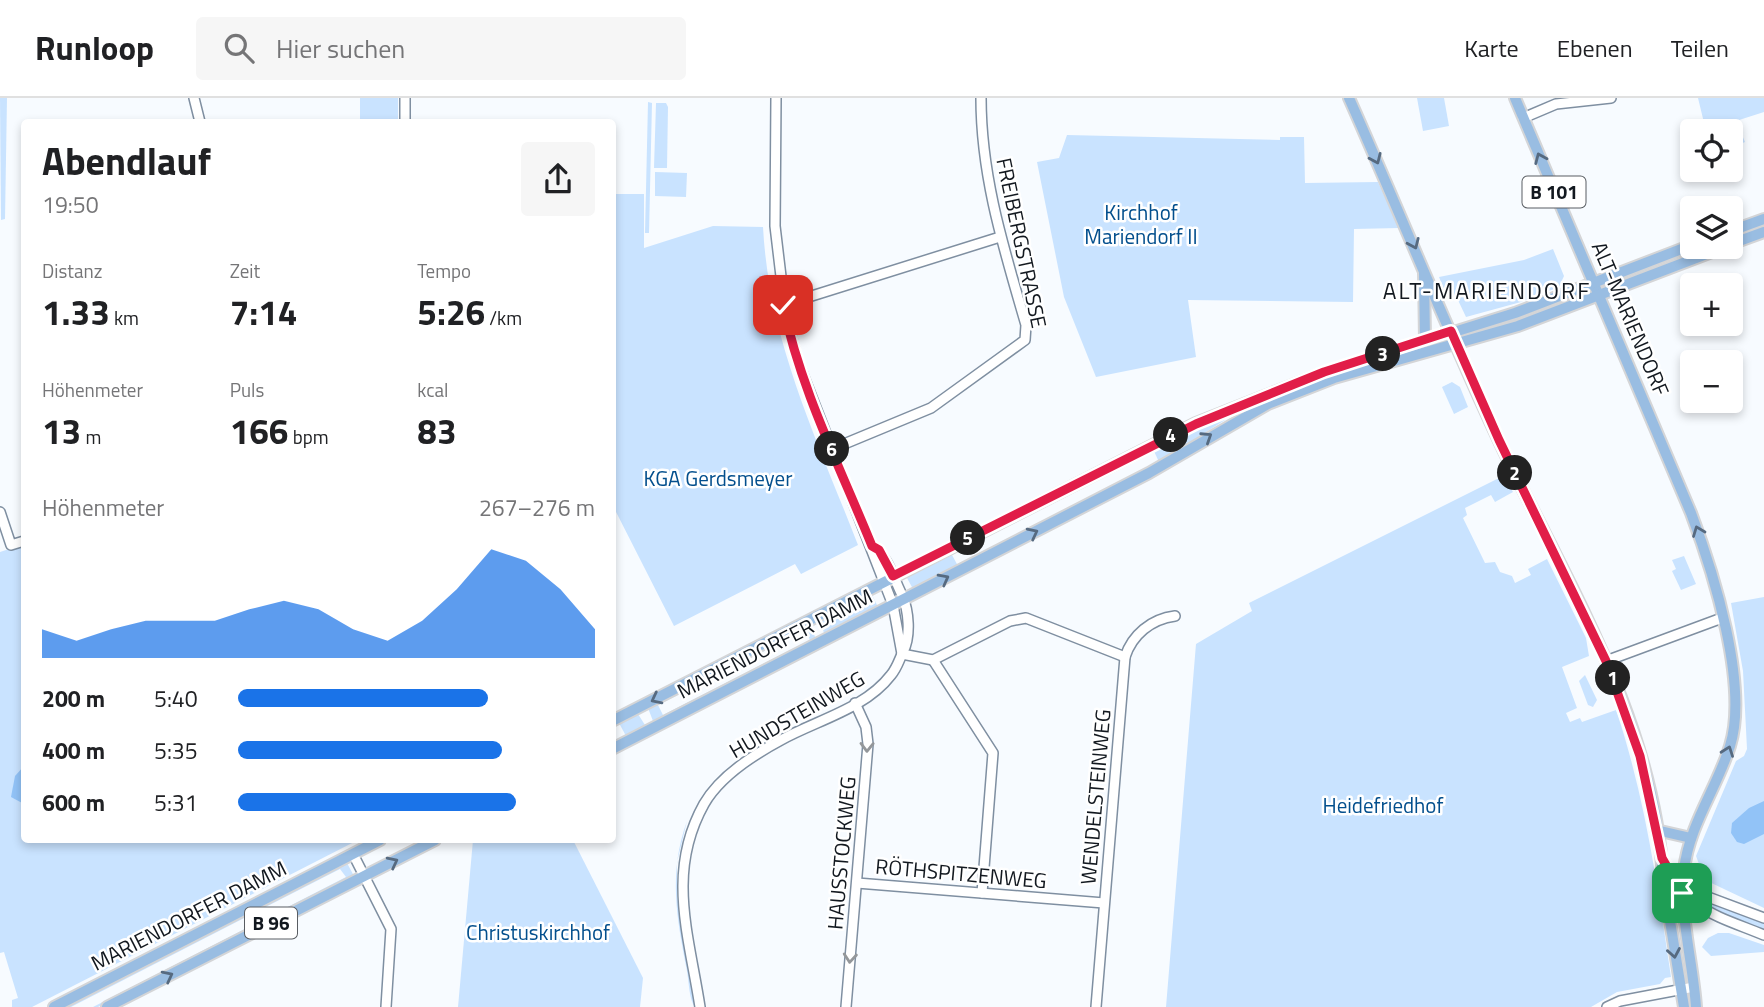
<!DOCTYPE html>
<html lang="de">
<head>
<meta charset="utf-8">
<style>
	:root { --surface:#fff; --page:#f6f6f6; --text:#202124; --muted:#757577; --line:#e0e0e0; --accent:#1a73e8 }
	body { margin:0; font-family:"Titillium Web",sans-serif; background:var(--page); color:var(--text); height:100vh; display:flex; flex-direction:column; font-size:26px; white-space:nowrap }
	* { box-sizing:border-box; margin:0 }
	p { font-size:23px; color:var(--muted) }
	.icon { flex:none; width:38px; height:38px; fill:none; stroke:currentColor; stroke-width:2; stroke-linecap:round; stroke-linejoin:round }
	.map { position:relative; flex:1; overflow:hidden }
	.side { position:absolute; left:21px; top:21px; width:595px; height:724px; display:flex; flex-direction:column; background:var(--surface); border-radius:7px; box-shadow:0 4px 10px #0003 }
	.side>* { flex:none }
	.controls { position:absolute; left:1680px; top:21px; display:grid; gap:14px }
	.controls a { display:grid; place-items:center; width:63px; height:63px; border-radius:7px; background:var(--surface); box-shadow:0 4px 10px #0003; font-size:35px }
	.pin { position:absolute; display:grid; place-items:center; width:60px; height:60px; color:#fff; margin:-30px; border-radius:14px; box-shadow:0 4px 10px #0006 }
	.km { position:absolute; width:35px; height:35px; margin:-18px; border-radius:50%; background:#222; color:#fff; font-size:19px; line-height:35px; text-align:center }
	.round { display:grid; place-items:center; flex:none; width:74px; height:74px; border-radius:7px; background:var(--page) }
	.summary { display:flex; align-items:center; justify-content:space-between; height:119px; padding:0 21px }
	h1 { font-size:38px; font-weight:700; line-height:52px }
	.stats { display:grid; grid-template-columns:repeat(3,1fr); gap:10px; height:119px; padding:7px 21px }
	.stats div { display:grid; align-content:center }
	.stats b { font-size:35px; font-weight:700 }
	.stats small { font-size:19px; font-weight:400 }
	.stats p { font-size:19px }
	.chart { height:196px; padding:14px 21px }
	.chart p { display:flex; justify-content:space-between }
	.chart svg { width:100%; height:126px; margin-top:7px; fill:var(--accent); opacity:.7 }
	ul { padding:0 21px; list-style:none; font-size:23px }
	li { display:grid; grid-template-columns:112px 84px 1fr; align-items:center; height:52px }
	li i { height:18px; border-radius:9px; background:var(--accent) }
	header { display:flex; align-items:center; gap:42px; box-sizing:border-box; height:98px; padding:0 35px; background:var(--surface); border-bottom:2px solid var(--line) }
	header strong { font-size:33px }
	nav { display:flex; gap:38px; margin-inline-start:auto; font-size:24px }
	.search { width:490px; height:63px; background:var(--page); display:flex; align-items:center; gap:18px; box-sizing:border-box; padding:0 24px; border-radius:7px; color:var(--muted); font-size:26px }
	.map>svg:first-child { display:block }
</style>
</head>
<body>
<header>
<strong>Runloop</strong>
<div class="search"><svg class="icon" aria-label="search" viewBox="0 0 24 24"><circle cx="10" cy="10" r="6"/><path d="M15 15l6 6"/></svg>Hier suchen</div>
<nav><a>Karte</a><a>Ebenen</a><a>Teilen</a></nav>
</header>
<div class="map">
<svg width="1764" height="909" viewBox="0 0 1764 909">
	<rect width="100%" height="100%" fill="#f7fbff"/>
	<g fill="#c9e3ff" fill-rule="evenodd">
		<path d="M0 0H7L5 121 1 122Z"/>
		<rect x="360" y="0" width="38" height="24"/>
		<path d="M1417 0H1444L1449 28 1423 33Z"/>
		<path d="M1698 0H1764V14L1736 23 1745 44 1731 50V33H1706Z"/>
		<path d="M648 4 652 5 649 135H645Z"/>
		<path d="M656 5H666L668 9 667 70H654Z"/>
		<path d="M1067 37 1280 42V39H1304L1305 85 1378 84 1399 130 1354 131 1353 204 1188 202 1196 259 1096 279 1064 199 1037 64 1059 60Z"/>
		<path d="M655 74 687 75 686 99 655 98Z"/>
		<path d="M613 96H644V150L713 128 763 129C769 244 817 341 858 447L801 476 795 466 674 528 613 408Z"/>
		<path d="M1553 151 1564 178 1559 189 1521 204 1466 219 1457 200 1446 196 1439 179 1524 162Z"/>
		<path d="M1452 284 1460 289 1468 309 1454 316 1442 289Z"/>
		<path d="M1225 320V322L1159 364 1153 351Z"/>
		<path d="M1503 378 1513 394 1495 404 1491 397 1465 410 1467 417 1463 420 1485 465 1495 464 1500 474 1512 478 1515 485 1531 477 1528 471 1547 461 1586 540 1589 558 1562 569 1577 610 1566 615 1570 624 1580 620 1582 624 1616 612C1645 698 1658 790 1671 879L1665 880 1660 886 1617 894 1591 909H1166L1196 546 1252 513 1249 505Z"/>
		<path d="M24 446V742H358L32 909H12V902L18 900 4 854 0 855V454Z"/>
		<path d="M952 457 958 468 913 491 907 480Z"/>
		<path d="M1684 458 1696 486 1681 492 1672 473 1676 471 1672 462Z"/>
		<path d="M871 495 878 509 824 535 820 522Z"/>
		<path d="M1764 499V810L1705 782 1696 758 1736 663 1744 658 1747 651 1743 573 1731 505Z"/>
		<path d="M810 527 816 541 653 623 648 610ZM806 532 810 542 663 617 658 607Z"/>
		<path d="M1585 577 1597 602 1593 609 1588 607 1579 583Z"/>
		<path d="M638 616 645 627 626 638 619 625Z"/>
		<path d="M687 723 677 764V798L695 909C689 902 689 884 687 873 677 821 668 775 687 723Z"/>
		<path d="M473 742H573L643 880 640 909H458Z"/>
		<path d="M347 765 354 778 98 909H93L346 779 340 771 71 909H64Z"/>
		<path d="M1705 802 1764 823V833L1704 806Z"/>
		<path d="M1718 835H1729L1764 847V854L1711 858 1702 849 1708 840Z"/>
	</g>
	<g fill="#92c3f7">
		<path d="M24 668V706L11 699 15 678Z"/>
		<path d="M1764 703V736L1744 746 1737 744 1731 735 1732 725 1749 710Z"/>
	</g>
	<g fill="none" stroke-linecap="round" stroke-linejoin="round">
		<g stroke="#7f8fa1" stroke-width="12">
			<g id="minor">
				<path d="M194 0 200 24"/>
				<path d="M776 0 775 128 785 212 797 261 893 507 902 556"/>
				<path d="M1523 20 1556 6 1611 0"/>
				<path d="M405 24V0"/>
				<path d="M783 207 1000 139"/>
				<path d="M832 351 931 310 1025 242 1026 227C1004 151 981 79 981 0"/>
				<path d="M0 414 11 447 24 443"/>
				<path d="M902 556 933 562 1010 523 1026 520 1125 559"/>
				<path d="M933 562 993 655 982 795"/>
				<path d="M1606 563 1722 520"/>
				<path d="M353 756 391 831 386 909"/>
				<path d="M1663 761C1687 813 1715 817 1764 837"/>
				<path d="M857 785 1104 805"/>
				<path d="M1682 795 1700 796 1764 820"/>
				<path d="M700 909C689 837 666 774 704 706 720 678 753 657 781 642 817 622 865 611 891 577 897 570 899 562 903 554 911 538 909 513 902 497 894 481 887 456 872 448"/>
				<path d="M846 909 868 646 866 629 855 605"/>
				<path d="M1096 909 1125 559C1132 537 1151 521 1175 518"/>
				<path d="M1607 909 1620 903 1694 889"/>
			</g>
		</g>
		<g stroke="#d4d5d7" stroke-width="14">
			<g id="major">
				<path d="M1349 0C1400 115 1447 232 1500 345 1566 484 1654 622 1663 780L1684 909"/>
				<path d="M1515 0 1691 415C1713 473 1749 587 1730 648 1717 690 1689 727 1684 772 1679 817 1693 864 1696 909"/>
				<path d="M1731 133 1764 121"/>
				<path d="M1731 146 1764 134"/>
				<path d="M1424 175 1425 242"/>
				<path d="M612 623 1196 325 1323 275 1515 215 1692 147"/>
				<path d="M612 651 1149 375 1268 306 1334 280 1518 228 1725 149"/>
				<path d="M1656 732 1691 740"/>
				<path d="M54 909 380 742"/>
				<path d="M107 909 435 742"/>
			</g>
		</g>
		<use href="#minor" stroke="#fff" stroke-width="9"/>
		<use href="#major" stroke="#99bde2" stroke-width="10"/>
	</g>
	<defs><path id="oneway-chevron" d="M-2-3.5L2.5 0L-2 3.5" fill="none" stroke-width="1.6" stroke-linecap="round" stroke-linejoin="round" transform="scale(1.75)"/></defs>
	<g stroke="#566a80">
		<use href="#oneway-chevron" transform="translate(1540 60) rotate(-113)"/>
		<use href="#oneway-chevron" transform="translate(1376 61) rotate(66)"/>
		<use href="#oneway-chevron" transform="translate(1414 146) rotate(66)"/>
		<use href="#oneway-chevron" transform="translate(1207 339) rotate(-33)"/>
		<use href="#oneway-chevron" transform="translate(1698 433) rotate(-111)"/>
		<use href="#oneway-chevron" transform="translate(1033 435) rotate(-27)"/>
		<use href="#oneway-chevron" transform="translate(944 481) rotate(-28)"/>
		<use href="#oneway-chevron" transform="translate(656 601) rotate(153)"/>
		<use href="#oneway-chevron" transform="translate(1728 653) rotate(-70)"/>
		<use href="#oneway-chevron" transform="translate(393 764) rotate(-27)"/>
		<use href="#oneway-chevron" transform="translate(1674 855) rotate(80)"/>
		<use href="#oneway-chevron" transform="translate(168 878) rotate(-27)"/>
	</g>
	<g stroke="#94979a">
		<use href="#oneway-chevron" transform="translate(867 649) rotate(91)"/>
		<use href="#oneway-chevron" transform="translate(850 860) rotate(95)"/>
	</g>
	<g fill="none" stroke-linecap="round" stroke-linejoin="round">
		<g stroke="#fff" stroke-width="14">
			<path id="route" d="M783 207C800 290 840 369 872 448L879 452 893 478 1196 326 1324 274 1451 233 1499 342 1606 563 1640 658 1662 760 1682 795"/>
		</g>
		<use href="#route" stroke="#e11d48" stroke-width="9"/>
	</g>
	<g text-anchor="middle" stroke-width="5" stroke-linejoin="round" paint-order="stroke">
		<g fill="#fff" stroke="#595d62" stroke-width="2">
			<rect x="1522.5" y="78.5" width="63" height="31" rx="5"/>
			<rect x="245" y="809.5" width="52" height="31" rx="5"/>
		</g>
		<g font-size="19" font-weight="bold" fill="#12181f">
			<text x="1554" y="101">B 101</text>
			<text x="271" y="832">B 96</text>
		</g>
		<g font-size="21" fill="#034f8d" stroke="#fff">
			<text x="1141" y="122">Kirchhof<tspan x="1141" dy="24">Mariendorf II</tspan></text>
			<text x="718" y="388">KGA Gerdsmeyer</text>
			<text x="1383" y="715">Heidefriedhof</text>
			<text x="538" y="842">Christuskirchhof</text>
		</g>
		<g font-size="21" fill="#12181f" stroke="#fff">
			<text transform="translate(1021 145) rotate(78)" y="7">FREIBERGSTRASSE</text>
			<text transform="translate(1630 221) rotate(67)" y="7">ALT-MARIENDORF</text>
			<text transform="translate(775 546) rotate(-27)" y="7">MARIENDORFER DAMM</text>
			<text transform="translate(797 617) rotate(-30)" y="7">HUNDSTEINWEG</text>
			<text transform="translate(1096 699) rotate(-85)" y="7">WENDELSTEINWEG</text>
			<text transform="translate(842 755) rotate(-85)" y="7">HAUSSTOCKWEG</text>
			<text transform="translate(961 776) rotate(5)" y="7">RÖTHSPITZENWEG</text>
			<text transform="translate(189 818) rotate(-27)" y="7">MARIENDORFER DAMM</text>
		</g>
		<g font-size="23" letter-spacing="2" fill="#12181f" stroke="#fff">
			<text x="1487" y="201">ALT-MARIENDORF</text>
		</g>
	</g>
</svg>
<div class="controls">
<a><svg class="icon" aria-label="locate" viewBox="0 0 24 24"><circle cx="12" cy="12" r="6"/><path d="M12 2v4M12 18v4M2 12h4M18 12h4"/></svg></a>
<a><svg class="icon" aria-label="layers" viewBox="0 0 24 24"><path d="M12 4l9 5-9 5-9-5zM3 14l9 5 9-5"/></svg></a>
<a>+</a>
<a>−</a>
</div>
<div class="pin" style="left:1682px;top:795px;background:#1e9e55"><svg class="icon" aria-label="arrive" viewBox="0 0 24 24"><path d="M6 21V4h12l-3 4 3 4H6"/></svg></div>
<div class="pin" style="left:783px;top:207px;background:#d93025"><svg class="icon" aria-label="check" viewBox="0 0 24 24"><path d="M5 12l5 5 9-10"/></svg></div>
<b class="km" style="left:1613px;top:580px">1</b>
<b class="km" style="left:1515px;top:375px">2</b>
<b class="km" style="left:1383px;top:256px">3</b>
<b class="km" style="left:1171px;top:337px">4</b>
<b class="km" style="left:968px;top:440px">5</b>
<b class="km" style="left:832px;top:351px">6</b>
<section class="side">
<div class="summary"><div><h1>Abendlauf</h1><p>19:50</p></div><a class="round"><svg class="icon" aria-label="share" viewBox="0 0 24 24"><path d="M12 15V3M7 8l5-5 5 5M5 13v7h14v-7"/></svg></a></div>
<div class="stats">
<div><p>Distanz</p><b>1.33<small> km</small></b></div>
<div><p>Zeit</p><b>7:14</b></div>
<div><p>Tempo</p><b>5:26<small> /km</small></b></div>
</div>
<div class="stats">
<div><p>Höhenmeter</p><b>13<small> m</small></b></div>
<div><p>Puls</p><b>166<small> bpm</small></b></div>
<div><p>kcal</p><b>83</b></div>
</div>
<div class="chart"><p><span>Höhenmeter</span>267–276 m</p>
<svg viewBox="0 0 160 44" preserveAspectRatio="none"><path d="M0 44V34L10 38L20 34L30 31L40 31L50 31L60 27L70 24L80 27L90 34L100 38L110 31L120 20L130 6L140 10L150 20L160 34V44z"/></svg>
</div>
<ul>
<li><b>200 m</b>5:40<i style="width:70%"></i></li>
<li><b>400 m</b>5:35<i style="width:74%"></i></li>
<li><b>600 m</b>5:31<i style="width:78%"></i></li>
</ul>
</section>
</div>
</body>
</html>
